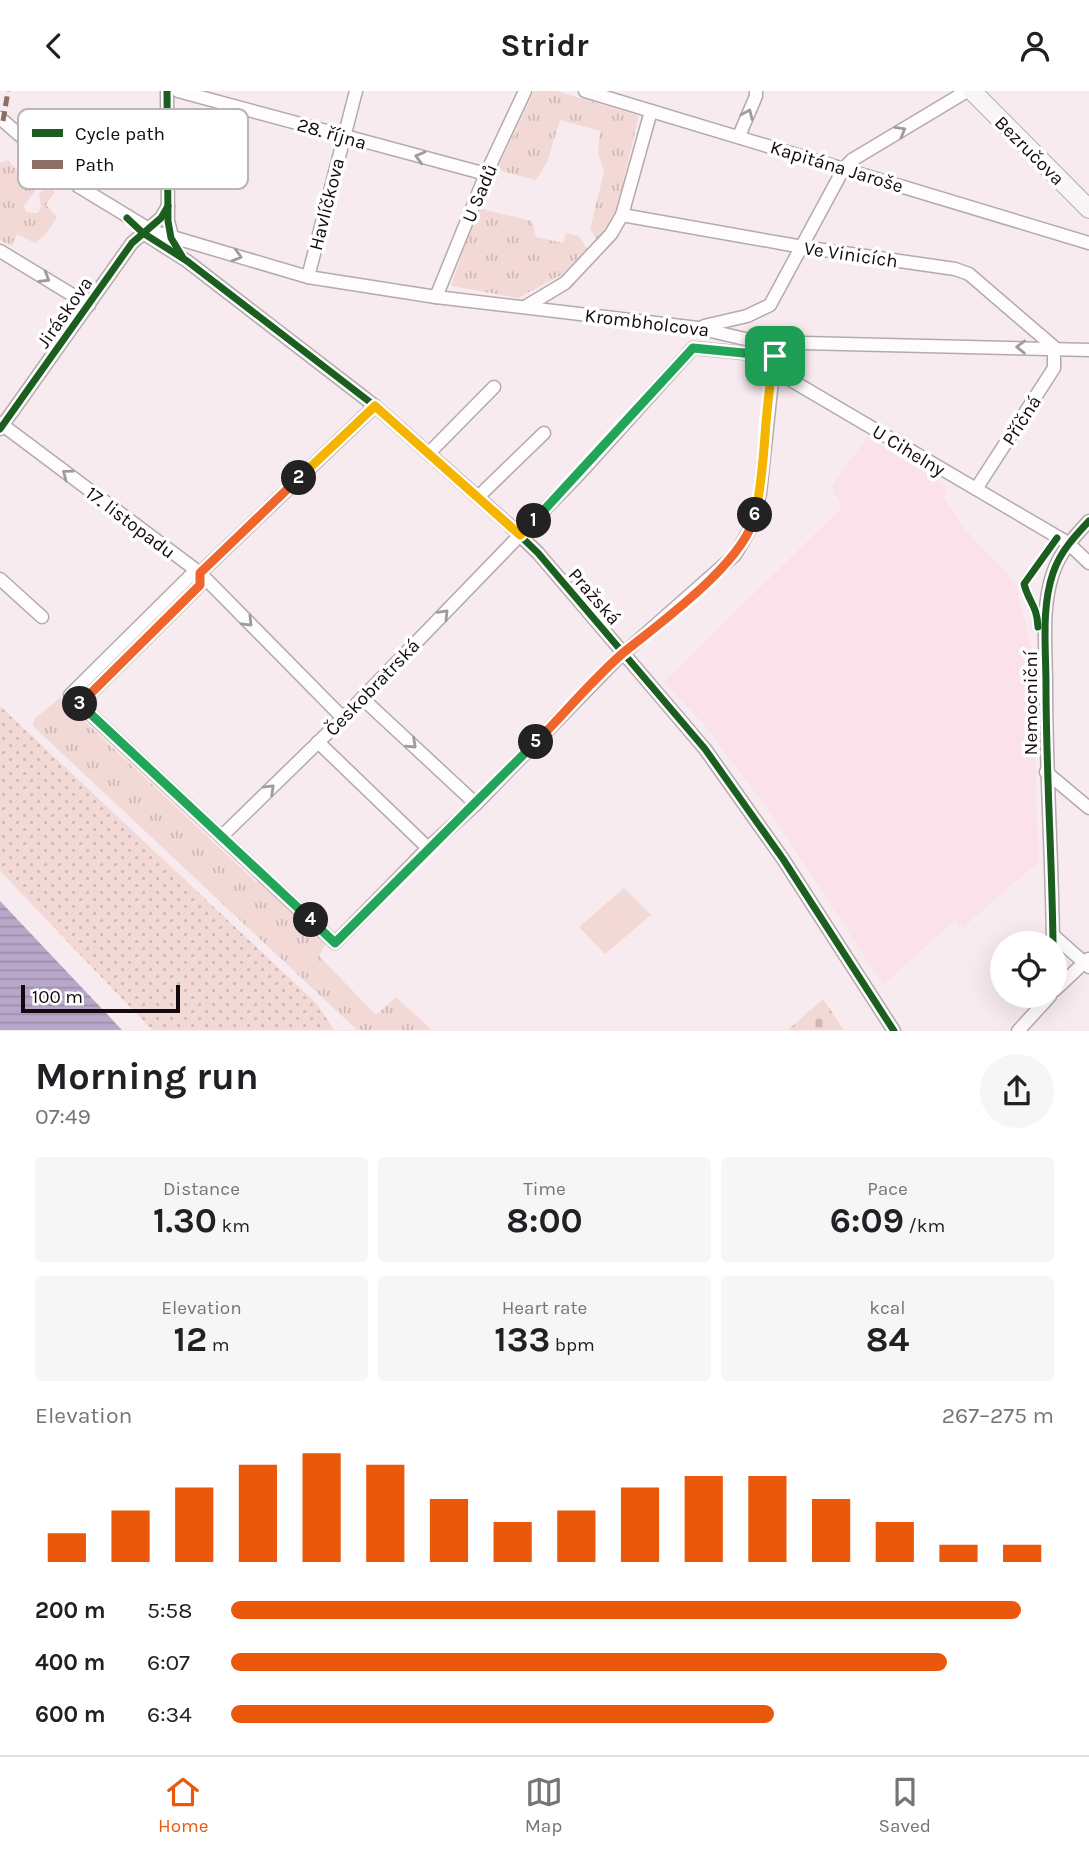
<!DOCTYPE html>
<html lang="en">
<head>
<meta charset="utf-8">
<style>
	:root { --surface:#fff; --page:#f6f6f6; --text:#202124; --muted:#757577; --line:#e0e0e0; --accent:#ea580c }
	body { margin:0; font-family:Karla,sans-serif; background:var(--page); color:var(--text); height:100vh; display:flex; flex-direction:column; font-size:26px; white-space:nowrap }
	* { box-sizing:border-box; margin:0 }
	p { font-size:23px; color:var(--muted) }
	.icon { flex:none; width:38px; height:38px; fill:none; stroke:currentColor; stroke-width:2; stroke-linecap:round; stroke-linejoin:round }
	.map { position:relative; height:940px; overflow:hidden }
	.details { display:flex; flex-direction:column; background:var(--surface); flex:1 }
	.details>* { flex:none }
	.buttons { position:absolute; left:990px; top:840px; display:grid; gap:14px }
	.buttons a { display:grid; place-items:center; width:77px; height:77px; border-radius:50%; background:var(--surface); box-shadow:0 7px 28px #0002; font-size:35px }
	.scale { position:absolute; left:21px; bottom:18px; width:159px; box-sizing:border-box; padding-left:7px; border:4px solid #120a0e; border-top:0; font-size:19px; line-height:24px; white-space:nowrap; color:#120a0e; -webkit-text-stroke:5px #fff; paint-order:stroke }
	.pin { position:absolute; display:grid; place-items:center; width:60px; height:60px; color:#fff; margin:-30px; border-radius:14px; box-shadow:0 4px 10px #0006 }
	.km { position:absolute; width:35px; height:35px; margin:-18px; border-radius:50%; background:#222; color:#fff; font-size:19px; line-height:35px; text-align:center }
	.round { display:grid; place-items:center; flex:none; width:74px; height:74px; border-radius:37px; background:var(--page) }
	.headline { display:flex; align-items:center; justify-content:space-between; height:119px; padding:0 35px }
	h1 { font-size:38px; font-weight:700; line-height:52px }
	.stats { display:grid; grid-template-columns:repeat(3,1fr); gap:10px; height:119px; padding:7px 35px }
	.stats div { display:grid; align-content:center; border-radius:7px; background:var(--page); text-align:center }
	.stats b { font-size:35px; font-weight:700 }
	.stats small { font-size:19px; font-weight:400 }
	.stats p { font-size:19px }
	.chart { height:196px; padding:14px 35px }
	.chart p { display:flex; justify-content:space-between }
	.chart svg { width:100%; height:126px; margin-top:7px; stroke:var(--accent); stroke-width:6 }
	ul { padding:0 35px; list-style:none; font-size:23px }
	li { display:grid; grid-template-columns:112px 84px 1fr; align-items:center; height:52px }
	li i { height:18px; border-radius:9px; background:var(--accent) }
	header { display:flex; justify-content:space-between; align-items:center; height:91px; padding:0 35px; background:var(--surface); font-size:32px; font-weight:700 }
	.menu { display:flex; justify-content:space-around; align-items:center; height:98px; border-top:2px solid var(--line); background:var(--surface); font-size:19px; color:var(--muted) }
	.menu a { display:grid; justify-items:center; gap:4px }
	.menu .selected { color:var(--accent) }
	.map>svg:first-child { display:block }
</style>
</head>
<body>
<header><svg class="icon" aria-label="back" viewBox="0 0 24 24"><path d="M15 5l-7 7 7 7"/></svg>Stridr<svg class="icon" aria-label="person" viewBox="0 0 24 24"><circle cx="12" cy="8" r="4"/><path d="M4 21q1-7 8-7t8 7"/></svg></header>
<div class="map">
<svg width="1089" height="940" viewBox="0 0 1089 940">
	<defs>
		<pattern id="grass-dots" width="8" height="8" patternUnits="userSpaceOnUse" patternTransform="scale(1.75)"><rect width="8" height="8" fill="#f2d9d5"/><path d="M2 2h.1M6 6h.1" fill="none" stroke="#ceb9b6" stroke-width="1.8" stroke-linecap="round"/></pattern>
		<pattern id="cemetery-stones" width="16" height="16" patternUnits="userSpaceOnUse" patternTransform="scale(1.75)"><rect width="16" height="16" fill="#f2d9d5"/><path d="M2 7V4a2 2 0 0 1 4 0v3zM10 15v-3a2 2 0 0 1 4 0v3z" fill="#ceb9b6"/></pattern>
		<pattern id="park-tufts" width="24" height="20" patternUnits="userSpaceOnUse" patternTransform="scale(1.75)"><rect width="24" height="20" fill="#f2d9d5"/><path d="M3 7l-1-3M5 7V3M7 7l1-3M15 17l-1-3M17 17v-4M19 17l1-3" fill="none" stroke="#ceb9b6"/></pattern>
		<pattern id="water-rules" width="6" height="5" patternUnits="userSpaceOnUse" patternTransform="scale(1.75)"><rect width="6" height="5" fill="#b8a7c8"/><path d="M0 2.5h6" fill="none" stroke="#9d8eab"/></pattern>
	</defs>
	<rect width="100%" height="100%" fill="#f8ebf0"/>
	<path fill="#fae1ea" d="M867 346 948 396 944 406 963 436 1015 491 1033 565 1038 772 1007 797 963 837 955 829 883 894 774 727 707 637 664 591 842 416 832 395Z"/>
	<path fill="url(#grass-dots)" d="M0 615 317 913 334 939H152L0 780Z"/>
	<path fill="url(#cemetery-stones)" d="M823 908 844 939H788Z"/>
	<g fill="url(#park-tufts)">
		<path d="M534 0H557L639 25 617 116 612 129 597 149 590 138 604 81 598 62 600 40 560 29 547 71 536 89 497 79Z"/>
		<path d="M8 69 35 100 24 115 26 121 38 122 41 115 39 102 49 96 55 101 46 114 57 126 47 142 35 152 17 143 11 155 0 149V72Z"/>
		<path d="M478 117 532 130 536 146 563 152 566 142 579 145 587 158 561 184 518 207 451 195Z"/>
		<path d="M60 607 256 791 259 789 326 852 319 865 376 924 396 906 432 939H357L35 637 33 633 35 627Z"/>
	</g>
	<path fill="#f2d9d5" d="M624 797 651 824 605 863 579 836Z"/>
	<path fill="url(#water-rules)" d="M0 810 122 939H0Z"/>
	<g fill="none" stroke-linecap="round" stroke-linejoin="round">
		<g stroke="#b4aaae" stroke-width="15">
			<g id="street">
				<path d="M167 0 168 130 174 153"/>
				<path d="M178 0 486 83"/>
				<path d="M585 0 1089 152"/>
				<path d="M0 27 78 95 152 140 308 186 436 206 698 237 758 251 1089 259"/>
				<path d="M739 45 756 5V0"/>
				<path d="M622 124 803 156 955 178 969 183 1054 256V277L976 398"/>
				<path d="M146 144 187 170 375 315 507 432 538 462 705 658 783 768 894 940"/>
				<path d="M0 160 89 214"/>
				<path d="M308 186 356 0"/>
				<path d="M436 206 486 83 525 0"/>
				<path d="M525 216 565 192 611 143 622 124 651 20"/>
				<path d="M704 235 747 225 770 214 844 77 852 69 967 0"/>
				<path d="M772 278 1068 452 1089 472"/>
				<path d="M0 332 200 482 343 627"/>
				<path d="M0 338 132 152 161 127 168 115"/>
				<path d="M429 362 494 296"/>
				<path d="M478 406 544 342"/>
				<path d="M200 482 190 485 70 604 335 852 428 757 476 713 615 570 735 464 753 433 760 402 776 252"/>
				<path d="M0 488 42 526"/>
				<path d="M362 607 476 713"/>
				<path d="M79 614 200 494V482L375 315"/>
				<path d="M318 651 428 757"/>
				<path d="M1046 681 1089 717"/>
				<path d="M222 745 343 627 581 381 693 257 775 265"/>
				<path d="M1053 844 1089 876"/>
				<path d="M1053 852C1052 766 1046 680 1046 594 1046 558 1041 517 1053 482 1060 461 1074 446 1089 430"/>
				<path d="M1055 899 1088 868"/>
				<path d="M1018 940 1050 905"/>
			</g>
		</g>
		<g stroke="#b4aaae" stroke-width="20">
			<path id="secondary" d="M972 0 1089 118"/>
		</g>
		<use href="#street" stroke="#fefcfd" stroke-width="12"/>
		<use href="#secondary" stroke="#f9f4f5" stroke-width="18"/>
		<path stroke="#8d6e63" stroke-width="5" stroke-dasharray="10 5" stroke-linecap="butt" d="M3 30 8 0"/>
		<g stroke="#fff" stroke-width="11">
			<g id="cycleway">
				<path d="M167 0 168 130 171 147 182 165"/>
				<path d="M127 127 143 142 187 170 375 315 507 432 538 462 705 658 783 768 894 940"/>
				<path d="M0 338 132 152 161 127 168 115"/>
				<path d="M1038 536C1037 514 1029 512 1024 493L1057 447"/>
				<path d="M1053 852C1052 766 1046 680 1046 594 1046 558 1041 517 1053 482 1060 461 1074 446 1089 430"/>
			</g>
		</g>
		<use href="#cycleway" stroke="#1b5e20" stroke-width="7"/>
	</g>
	<defs><path id="oneway-chevron" d="M-2-3.5L2.5 0L-2 3.5" fill="none" stroke-width="1.6" stroke-linecap="round" stroke-linejoin="round" transform="scale(1.75)"/></defs>
	<g stroke="#a09b9d">
		<use href="#oneway-chevron" transform="translate(748 23) rotate(-66)"/>
		<use href="#oneway-chevron" transform="translate(901 40) rotate(-30)"/>
		<use href="#oneway-chevron" transform="translate(420 66) rotate(-165)"/>
		<use href="#oneway-chevron" transform="translate(237 165) rotate(16)"/>
		<use href="#oneway-chevron" transform="translate(45 187) rotate(31)"/>
		<use href="#oneway-chevron" transform="translate(1021 256) rotate(-179)"/>
		<use href="#oneway-chevron" transform="translate(67 383) rotate(-143)"/>
		<use href="#oneway-chevron" transform="translate(444 523) rotate(-46)"/>
		<use href="#oneway-chevron" transform="translate(248 531) rotate(45)"/>
		<use href="#oneway-chevron" transform="translate(412 653) rotate(43)"/>
		<use href="#oneway-chevron" transform="translate(270 698) rotate(-44)"/>
	</g>
	<g fill="none" stroke-linecap="round" stroke-linejoin="round">
		<g stroke="#fff" stroke-width="14">
			<path id="split-1" d="M534 430 693 257 775 265"/>
		</g>
		<g stroke="#fff" stroke-width="14">
			<path id="split-2" d="M299 387 375 315 520 444 534 430"/>
		</g>
		<g stroke="#fff" stroke-width="14">
			<path id="split-3" d="M80 613 200 494V482L299 387"/>
		</g>
		<g stroke="#fff" stroke-width="14">
			<path id="split-4" d="M80 613 311 829"/>
		</g>
		<g stroke="#fff" stroke-width="14">
			<path id="split-5" d="M311 829 335 852 536 651"/>
		</g>
		<g stroke="#fff" stroke-width="14">
			<path id="split-6" d="M536 651C565 622 592 589 623 562 661 531 744 472 755 424"/>
		</g>
		<g stroke="#fff" stroke-width="14">
			<path id="split-7" d="M755 424C767 372 763 317 775 265"/>
		</g>
		<use href="#split-1" stroke="#22a559" stroke-width="9"/>
		<use href="#split-2" stroke="#f5b400" stroke-width="9"/>
		<use href="#split-3" stroke="#f0652b" stroke-width="9"/>
		<use href="#split-4" stroke="#22a559" stroke-width="9"/>
		<use href="#split-5" stroke="#22a559" stroke-width="9"/>
		<use href="#split-6" stroke="#f0652b" stroke-width="9"/>
		<use href="#split-7" stroke="#f5b400" stroke-width="9"/>
	</g>
	<g text-anchor="middle" stroke-width="7" stroke-linejoin="round" paint-order="stroke">
		<g font-size="19" fill="#120a0e" stroke="#fff">
			<text transform="translate(332 42) rotate(16)" y="7">28. října</text>
			<text transform="translate(1030 59) rotate(45)" y="7">Bezručova</text>
			<text transform="translate(837 75) rotate(17)" y="7">Kapitána Jaroše</text>
			<text transform="translate(479 102) rotate(-67)" y="7">U Sadů</text>
			<text transform="translate(326 113) rotate(-76)" y="7">Havlíčkova</text>
			<text transform="translate(851 163) rotate(8)" y="7">Ve Vinicích</text>
			<text transform="translate(64 221) rotate(-55)" y="7">Jiráskova</text>
			<text transform="translate(647 231) rotate(7)" y="7">Krombholcova</text>
			<text transform="translate(1021 329) rotate(-57)" y="7">Příčná</text>
			<text transform="translate(909 359) rotate(31)" y="7">U Cihelny</text>
			<text transform="translate(131 431) rotate(37)" y="7">17. listopadu</text>
			<text transform="translate(595 505) rotate(49)" y="7">Pražská</text>
			<text transform="translate(372 596) rotate(-46)" y="7">Českobratrská</text>
			<text transform="translate(1030 612) rotate(-90)" y="7">Nemocniční</text>
		</g>
	</g>
	<rect x="18" y="18" width="230" height="80" rx="10" fill="#fff" stroke="#b8b6b7" stroke-width="2"/>
	<rect x="32" y="38" width="31" height="8" fill="#1b5e20"/>
	<rect x="32" y="69" width="31" height="9" fill="#8d6e63"/>
	<g font-size="19" fill="#120a0e">
		<text x="75" y="49">Cycle path</text>
		<text x="75" y="80">Path</text>
	</g>
</svg>
<div class="buttons">
<a><svg class="icon" aria-label="locate" viewBox="0 0 24 24"><circle cx="12" cy="12" r="6"/><path d="M12 2v4M12 18v4M2 12h4M18 12h4"/></svg></a>
</div>
<div class="scale">100 m</div>
<div class="pin" style="left:775px;top:265px;background:#1e9e55"><svg class="icon" aria-label="arrive" viewBox="0 0 24 24"><path d="M6 21V4h12l-3 4 3 4H6"/></svg></div>
<b class="km" style="left:534px;top:430px">1</b>
<b class="km" style="left:299px;top:387px">2</b>
<b class="km" style="left:80px;top:613px">3</b>
<b class="km" style="left:311px;top:829px">4</b>
<b class="km" style="left:536px;top:651px">5</b>
<b class="km" style="left:755px;top:424px">6</b>
</div>
<section class="details">
<div class="headline"><div><h1>Morning run</h1><p>07:49</p></div><a class="round"><svg class="icon" aria-label="share" viewBox="0 0 24 24"><path d="M12 15V3M7 8l5-5 5 5M5 13v7h14v-7"/></svg></a></div>
<div class="stats">
<div><p>Distance</p><b>1.30<small> km</small></b></div>
<div><p>Time</p><b>8:00</b></div>
<div><p>Pace</p><b>6:09<small> /km</small></b></div>
</div>
<div class="stats">
<div><p>Elevation</p><b>12<small> m</small></b></div>
<div><p>Heart rate</p><b>133<small> bpm</small></b></div>
<div><p>kcal</p><b>84</b></div>
</div>
<div class="chart"><p><span>Elevation</span>267–275 m</p>
<svg viewBox="0 0 160 44" preserveAspectRatio="none"><path d="M5 44V34M15 44V26M25 44V18M35 44V10M45 44V6M55 44V10M65 44V22M75 44V30M85 44V26M95 44V18M105 44V14M115 44V14M125 44V22M135 44V30M145 44V38M155 44V38"/></svg>
</div>
<ul>
<li><b>200 m</b>5:58<i style="width:96%"></i></li>
<li><b>400 m</b>6:07<i style="width:87%"></i></li>
<li><b>600 m</b>6:34<i style="width:66%"></i></li>
</ul>
</section>
<nav class="menu">
<a class="selected"><svg class="icon" aria-label="home" viewBox="0 0 24 24"><path d="M3 11l9-7 9 7M6 9v11h12V9"/></svg>Home</a>
<a><svg class="icon" aria-label="map" viewBox="0 0 24 24"><path d="M3 6l6-2 6 2 6-2v14l-6 2-6-2-6 2zM9 4v14M15 6v14"/></svg>Map</a>
<a><svg class="icon" aria-label="saved" viewBox="0 0 24 24"><path d="M7 4h10v16l-5-4-5 4z"/></svg>Saved</a>
</nav>
</body>
</html>
